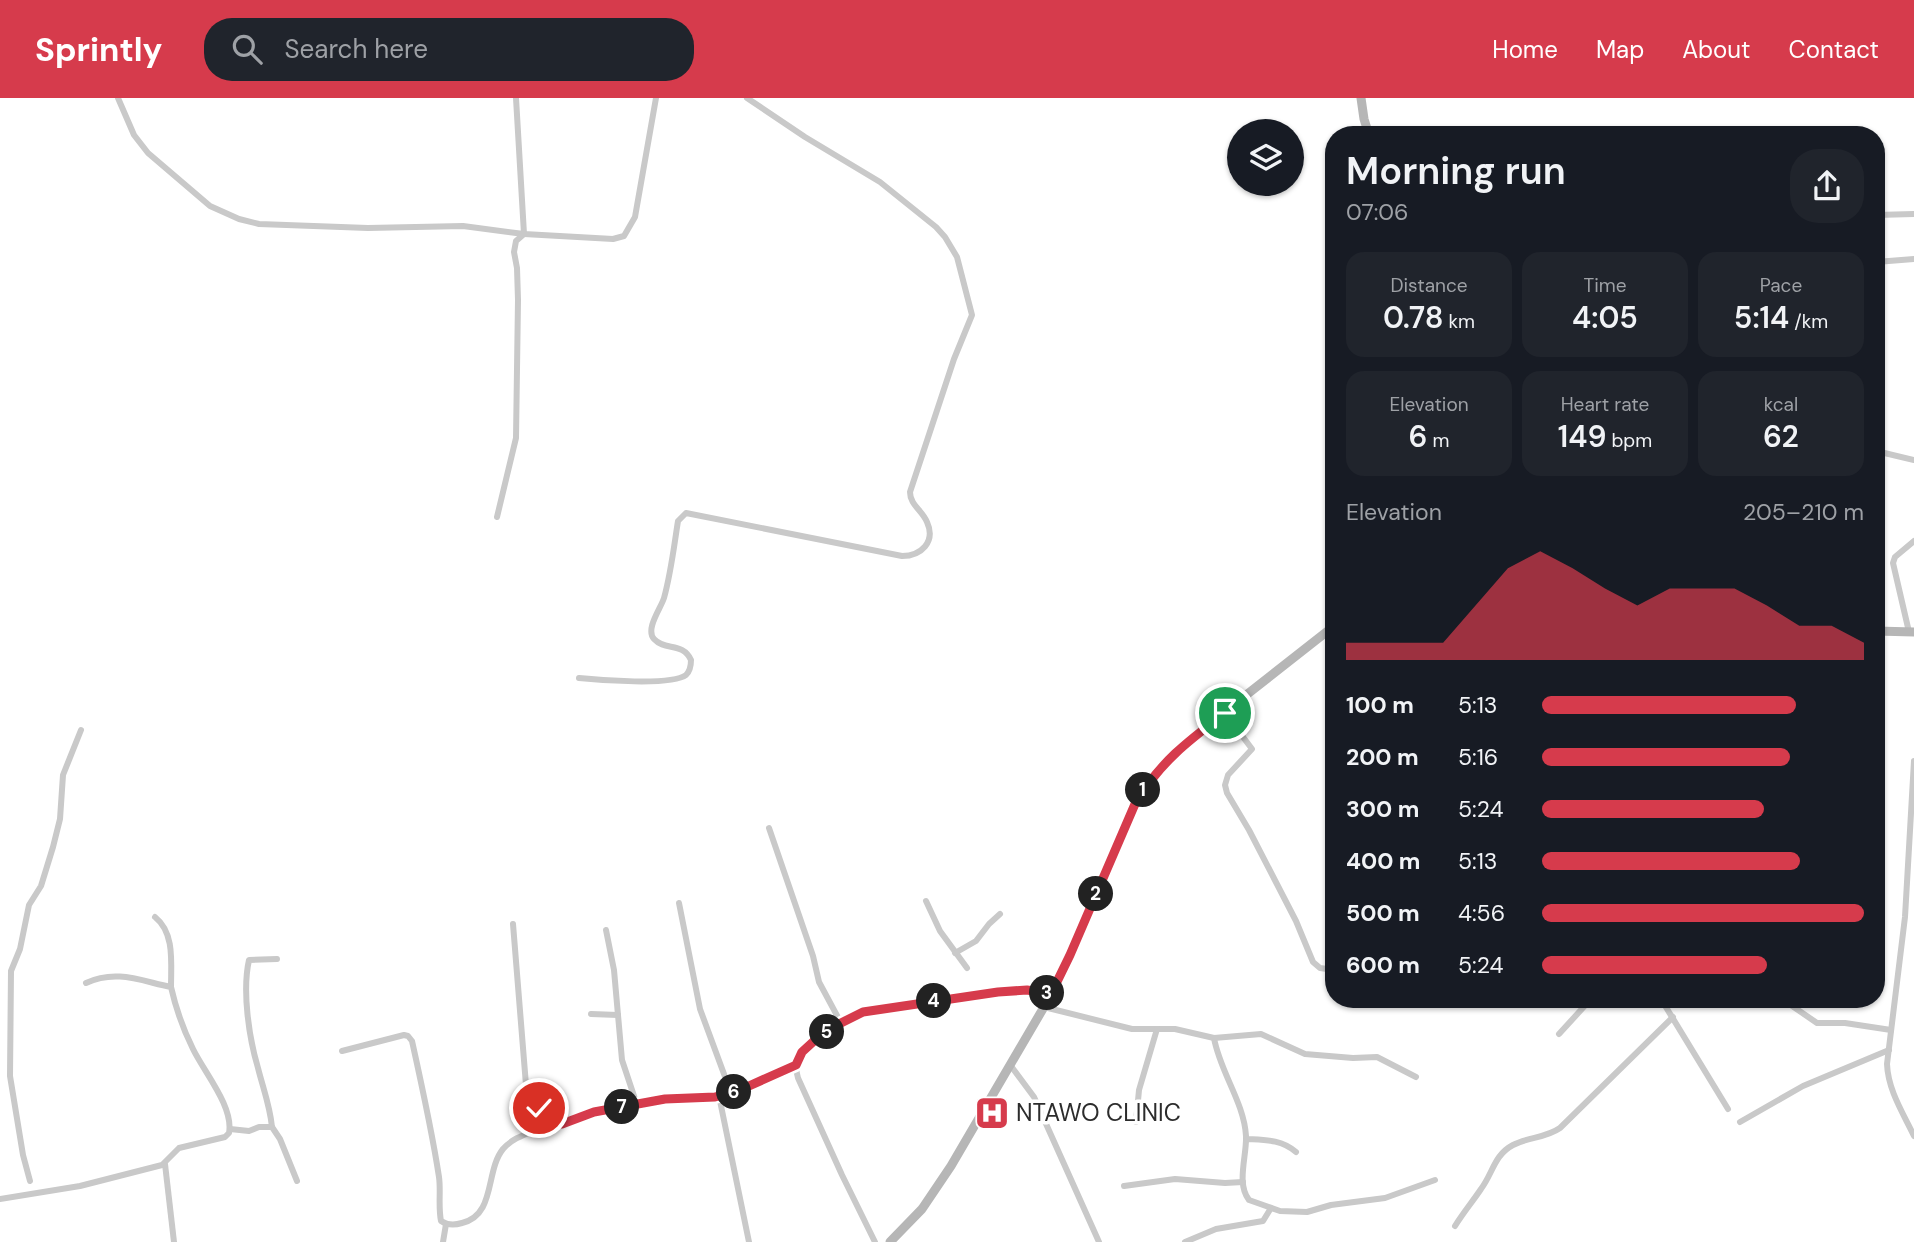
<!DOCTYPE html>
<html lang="en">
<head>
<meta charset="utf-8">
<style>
	:root { --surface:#171b24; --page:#20242c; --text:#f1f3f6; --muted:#9ea1a6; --accent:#d63b4c }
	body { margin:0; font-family:"DM Sans",sans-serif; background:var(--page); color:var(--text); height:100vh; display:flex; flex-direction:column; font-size:26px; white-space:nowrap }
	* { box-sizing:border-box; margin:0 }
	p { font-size:23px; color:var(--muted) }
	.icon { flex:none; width:38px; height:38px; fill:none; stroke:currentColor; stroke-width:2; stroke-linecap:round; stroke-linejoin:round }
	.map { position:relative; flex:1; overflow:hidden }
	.side { position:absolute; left:1325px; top:28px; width:560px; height:882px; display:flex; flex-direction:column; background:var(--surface); border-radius:28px; box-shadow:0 2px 5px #0004 }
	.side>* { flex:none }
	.buttons { position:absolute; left:1227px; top:21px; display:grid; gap:14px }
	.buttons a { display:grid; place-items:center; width:77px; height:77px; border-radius:50%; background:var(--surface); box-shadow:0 2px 5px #0004; font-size:35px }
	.pin { position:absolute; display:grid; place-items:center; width:60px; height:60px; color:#fff; margin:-30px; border:4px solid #fff; border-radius:50%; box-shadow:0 2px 7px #0007 }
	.km { position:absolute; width:35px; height:35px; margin:-18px; border-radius:50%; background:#222; color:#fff; font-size:19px; line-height:35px; text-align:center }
	.round { display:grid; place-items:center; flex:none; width:74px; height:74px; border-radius:28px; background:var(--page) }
	.headline { display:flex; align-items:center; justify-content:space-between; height:119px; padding:0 21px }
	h1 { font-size:38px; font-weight:600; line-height:52px }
	.stats { display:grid; grid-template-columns:repeat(3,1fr); gap:10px; height:119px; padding:7px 21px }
	.stats div { display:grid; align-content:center; border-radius:18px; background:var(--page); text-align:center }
	.stats b { font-size:30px; font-weight:600 }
	.stats small { font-size:19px; font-weight:400 }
	.stats p { font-size:19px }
	.chart { height:196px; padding:14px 21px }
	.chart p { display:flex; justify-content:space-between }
	.chart svg { width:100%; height:126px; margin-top:7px; fill:var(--accent); opacity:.7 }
	ul { padding:0 21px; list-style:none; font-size:23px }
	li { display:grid; grid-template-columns:112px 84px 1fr; align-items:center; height:52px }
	li i { height:18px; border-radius:9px; background:var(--accent) }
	header { display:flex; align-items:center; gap:42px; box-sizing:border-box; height:98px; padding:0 35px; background:var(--accent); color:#fff }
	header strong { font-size:33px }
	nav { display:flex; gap:38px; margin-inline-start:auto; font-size:24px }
	.search { width:490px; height:63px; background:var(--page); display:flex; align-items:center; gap:18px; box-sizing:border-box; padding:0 24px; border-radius:28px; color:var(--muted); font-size:26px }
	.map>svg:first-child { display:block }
</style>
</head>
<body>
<header>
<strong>Sprintly</strong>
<div class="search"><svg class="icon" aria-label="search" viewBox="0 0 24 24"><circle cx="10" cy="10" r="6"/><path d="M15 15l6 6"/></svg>Search here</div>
<nav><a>Home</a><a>Map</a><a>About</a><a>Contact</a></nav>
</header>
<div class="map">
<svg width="1914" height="1144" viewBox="0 0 1914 1144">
	<rect width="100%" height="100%" fill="#fff"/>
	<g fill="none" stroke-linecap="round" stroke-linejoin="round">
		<g stroke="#c9c9c9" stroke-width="6">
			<path d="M118 0 134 37 148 55 210 108 239 121 259 126 368 130 463 128 524 136 613 141 624 138 635 119 656 0"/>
			<path d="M1876 117 1914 116"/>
			<path d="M1876 164 1914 161"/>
			<path d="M1876 353 1914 362"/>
			<path d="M497 419 516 340 518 202 517 170 514 154 516 143 524 136 516 0"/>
			<path d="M1909 534 1893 465 1895 459 1914 443"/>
			<path d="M579 580C598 582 672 588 686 577 690 573 691 567 691 562 683 544 665 553 654 541 645 531 661 510 664 500 671 475 674 448 678 423L686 415 902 458C921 458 936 444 927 424 922 412 910 407 910 394L954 261 972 217 957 159 945 139 936 129 880 84 805 39 747 0"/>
			<path d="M1225 615 1252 651 1228 677 1225 687 1227 695 1249 732 1296 823 1313 864 1320 870 1334 872"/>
			<path d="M1914 663 1905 819 1887 966C1888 992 1903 1015 1914 1038"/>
			<path d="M769 730 813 858 819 884 841 925"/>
			<path d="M926 803 940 833 967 870"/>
			<path d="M679 805 700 911 731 995"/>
			<path d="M155 819C175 835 171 865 171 889"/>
			<path d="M513 826 526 987 551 1025 562 1026 594 1014 665 1001 715 999 740 992 796 967"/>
			<path d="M606 832 614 872 622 962 637 1007"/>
			<path d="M955 855 976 843 989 826 1000 816"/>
			<path d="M1661 901 1728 1011"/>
			<path d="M1782 901 1817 925H1845L1891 932"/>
			<path d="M1044 909 1132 931H1175L1214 940 1261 936 1305 956 1353 960 1377 959 1416 979"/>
			<path d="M591 916 618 917"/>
			<path d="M1559 936 1591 901"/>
			<path d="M1214 940C1220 974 1244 1004 1246 1038 1247 1057 1236 1086 1249 1102L1280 1113 1307 1114 1331 1107 1385 1100 1435 1082"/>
			<path d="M342 953 404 937 408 938 412 943C422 988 432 1033 439 1079 441 1093 438 1108 441 1123 447 1127 455 1127 462 1125 496 1117 485 1073 503 1051 515 1037 535 1034 551 1025"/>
			<path d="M1011 968 1034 999 1099 1144"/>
			<path d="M719 998 749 1144"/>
			<path d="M1136 1024 1139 992 1157 931"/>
			<path d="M1740 1024 1803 988 1889 952"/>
			<path d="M272 1029C270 1008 263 990 258 970 249 940 242 893 249 862L277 861"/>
			<path d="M230 1031 249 1033 259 1029H272L280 1041 297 1083"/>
			<path d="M1246 1041C1264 1042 1281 1041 1296 1054"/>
			<path d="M165 1066 174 1144"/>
			<path d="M30 1083 23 1057 10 978 11 873 20 851 29 807 41 788 53 749 60 721 63 677 81 632"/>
			<path d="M1124 1088 1175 1081 1225 1085 1243 1084"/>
			<path d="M0 1101 80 1088 162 1067 179 1050 225 1039 229 1035C234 1009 204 974 193 951 183 931 176 911 171 889 141 883 116 871 86 885"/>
			<path d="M1455 1128C1463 1115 1473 1103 1481 1091 1493 1075 1494 1057 1513 1047 1528 1039 1546 1040 1560 1030L1673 919"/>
			<path d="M443 1144 446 1126"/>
			<path d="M875 1144 842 1077 798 980C796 973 795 967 798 960 807 942 846 919 864 914 888 907 914 906 938 903 977 898 1012 890 1051 896"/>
			<path d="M1185 1144 1216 1131 1263 1123 1271 1110"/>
		</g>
		<g stroke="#b6b6b6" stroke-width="9">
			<path d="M1361 0 1364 21 1369 37"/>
			<path d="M1876 533 1914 534"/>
			<path d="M890 1144 922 1111 951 1068 1044 909 1070 857 1135 706 1157 673 1176 652 1334 528"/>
		</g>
	</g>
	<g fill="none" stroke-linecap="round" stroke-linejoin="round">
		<g stroke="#fff" stroke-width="14">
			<path id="route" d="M539 1010 548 1023 562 1026 594 1014 665 1001 715 999 740 992 796 967 802 954 814 943 841 925 863 914 998 894 1027 892 1051 896 1070 857 1135 706C1159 665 1188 643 1225 615"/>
		</g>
		<use href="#route" stroke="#d63b4c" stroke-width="9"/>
	</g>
	<defs>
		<g id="hospital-square" transform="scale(1.75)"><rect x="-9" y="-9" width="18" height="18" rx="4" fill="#d63b4c" stroke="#fff"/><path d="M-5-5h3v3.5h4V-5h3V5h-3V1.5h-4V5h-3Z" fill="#fff"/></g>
	</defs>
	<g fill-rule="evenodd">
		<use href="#hospital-square" x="992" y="1015"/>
	</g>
	<g text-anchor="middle" stroke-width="7" stroke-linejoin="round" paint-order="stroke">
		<g font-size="24" fill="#2c2c2c" stroke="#fff" text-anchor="start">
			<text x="1016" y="1023">NTAWO CLINIC</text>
		</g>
	</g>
</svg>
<div class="buttons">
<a><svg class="icon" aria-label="layers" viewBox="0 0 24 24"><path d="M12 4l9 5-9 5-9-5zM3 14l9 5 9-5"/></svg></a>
</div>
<div class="pin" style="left:1225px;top:615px;background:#1e9e55"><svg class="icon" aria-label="arrive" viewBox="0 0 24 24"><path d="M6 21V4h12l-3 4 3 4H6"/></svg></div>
<div class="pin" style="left:539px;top:1010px;background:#d93025"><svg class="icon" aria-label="check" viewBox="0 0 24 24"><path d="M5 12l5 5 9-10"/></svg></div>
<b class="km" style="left:1143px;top:692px">1</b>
<b class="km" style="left:1096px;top:796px">2</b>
<b class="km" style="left:1047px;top:895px">3</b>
<b class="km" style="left:934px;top:903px">4</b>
<b class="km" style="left:827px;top:934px">5</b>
<b class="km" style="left:734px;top:994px">6</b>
<b class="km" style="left:622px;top:1009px">7</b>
<section class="side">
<div class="headline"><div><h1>Morning run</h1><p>07:06</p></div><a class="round"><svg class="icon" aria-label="share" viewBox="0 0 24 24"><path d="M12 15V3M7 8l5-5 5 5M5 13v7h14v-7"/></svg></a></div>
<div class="stats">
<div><p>Distance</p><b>0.78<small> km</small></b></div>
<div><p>Time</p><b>4:05</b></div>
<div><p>Pace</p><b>5:14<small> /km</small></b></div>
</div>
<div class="stats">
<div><p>Elevation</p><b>6<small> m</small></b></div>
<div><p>Heart rate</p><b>149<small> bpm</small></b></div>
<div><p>kcal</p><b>62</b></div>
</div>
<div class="chart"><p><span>Elevation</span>205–210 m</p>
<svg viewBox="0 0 160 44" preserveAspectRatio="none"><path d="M0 44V38L10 38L20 38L30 38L40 25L50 12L60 6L70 12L80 19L90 25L100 19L110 19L120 19L130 25L140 32L150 32L160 38V44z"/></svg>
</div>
<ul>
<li><b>100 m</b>5:13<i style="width:79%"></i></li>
<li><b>200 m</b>5:16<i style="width:77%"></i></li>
<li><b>300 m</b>5:24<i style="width:69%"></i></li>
<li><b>400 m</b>5:13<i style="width:80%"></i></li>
<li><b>500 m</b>4:56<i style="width:100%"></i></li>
<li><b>600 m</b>5:24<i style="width:70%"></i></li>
</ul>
</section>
</div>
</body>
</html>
